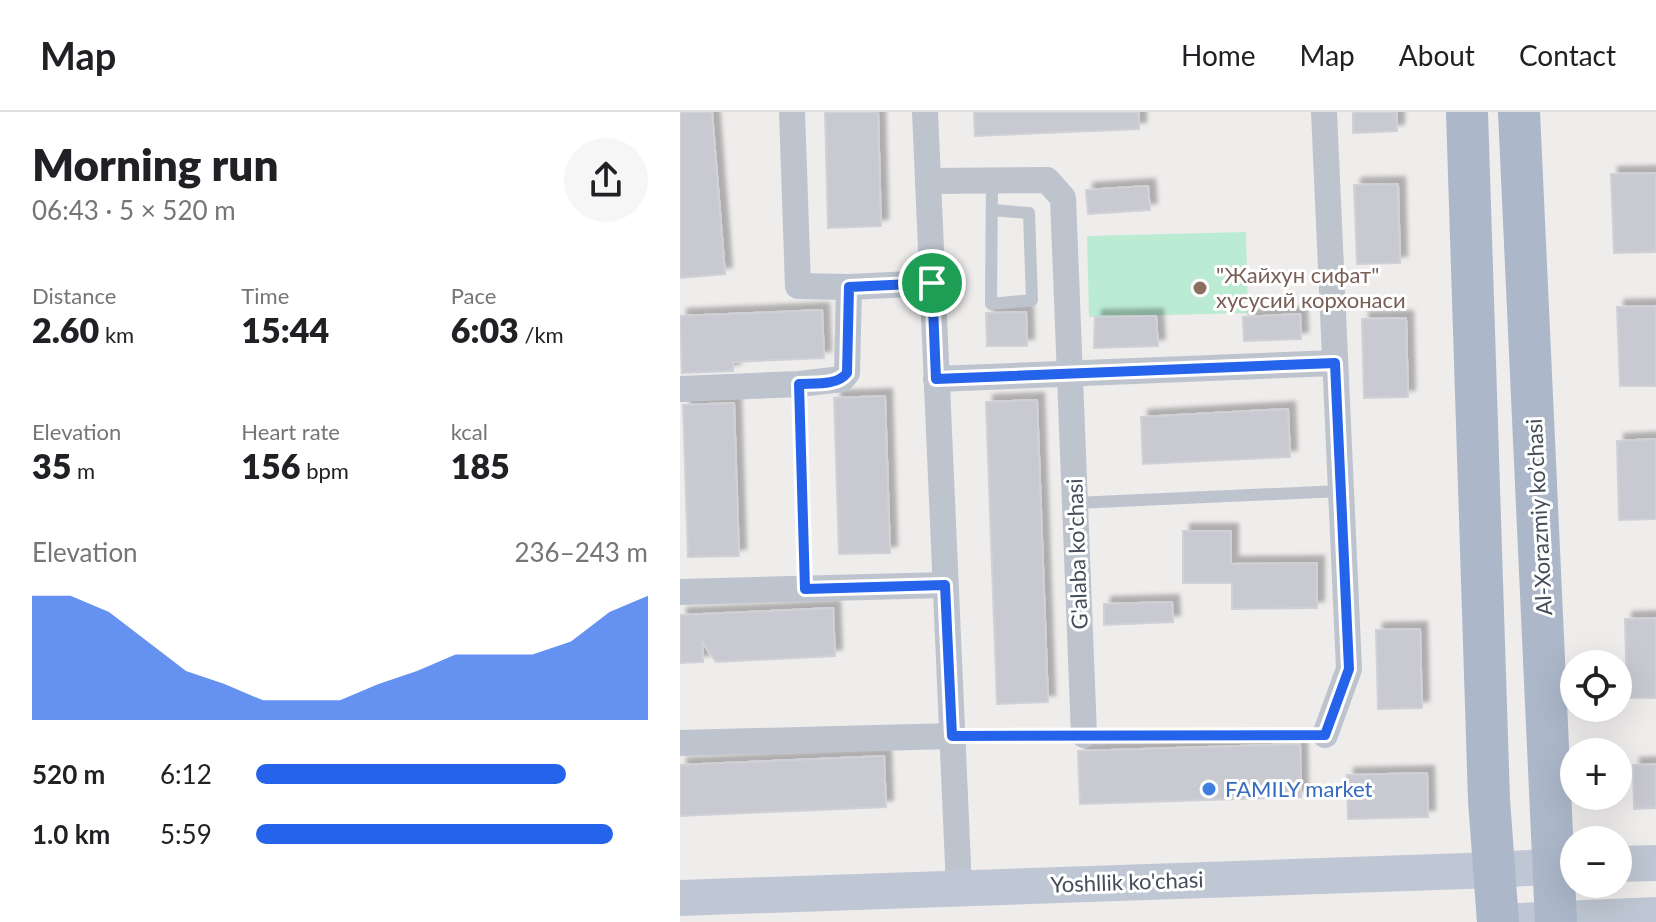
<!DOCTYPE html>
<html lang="en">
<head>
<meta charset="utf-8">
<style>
	:root { --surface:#fff; --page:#f6f6f6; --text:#202124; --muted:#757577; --line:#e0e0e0; --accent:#2563eb }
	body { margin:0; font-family:Lato,sans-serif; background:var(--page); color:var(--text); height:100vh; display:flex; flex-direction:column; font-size:30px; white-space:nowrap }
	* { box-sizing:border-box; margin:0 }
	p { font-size:26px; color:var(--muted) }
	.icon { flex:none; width:44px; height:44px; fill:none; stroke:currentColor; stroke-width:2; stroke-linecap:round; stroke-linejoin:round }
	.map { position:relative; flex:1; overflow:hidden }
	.drawer { display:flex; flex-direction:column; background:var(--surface); width:680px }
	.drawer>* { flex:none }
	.tools { position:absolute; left:880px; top:538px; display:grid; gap:16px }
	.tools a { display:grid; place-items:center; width:72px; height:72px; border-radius:50%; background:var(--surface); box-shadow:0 8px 32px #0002; font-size:40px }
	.pin { position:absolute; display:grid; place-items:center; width:68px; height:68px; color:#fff; margin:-34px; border:4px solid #fff; border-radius:50%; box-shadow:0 2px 8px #0007 }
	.round { display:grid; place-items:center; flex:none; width:84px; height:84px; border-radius:42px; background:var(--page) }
	.headline { display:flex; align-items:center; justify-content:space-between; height:136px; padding:0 32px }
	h1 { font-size:44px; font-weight:800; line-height:60px }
	.stats { display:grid; grid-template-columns:repeat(3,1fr); gap:12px; height:136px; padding:8px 32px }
	.stats div { display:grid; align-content:center }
	.stats b { font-size:34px; font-weight:800 }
	.stats small { font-size:22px; font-weight:400 }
	.stats p { font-size:22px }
	.chart { height:224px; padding:16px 32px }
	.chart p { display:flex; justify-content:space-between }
	.chart svg { width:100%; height:144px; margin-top:8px; fill:var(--accent); opacity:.7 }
	ul { padding:0 32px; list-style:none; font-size:26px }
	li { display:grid; grid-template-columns:128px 96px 1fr; align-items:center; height:60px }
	li i { height:20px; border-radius:10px; background:var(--accent) }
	header { display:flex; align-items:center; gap:48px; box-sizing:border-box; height:112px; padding:0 40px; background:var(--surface); border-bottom:2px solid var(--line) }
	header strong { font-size:38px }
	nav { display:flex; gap:44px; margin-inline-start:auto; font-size:28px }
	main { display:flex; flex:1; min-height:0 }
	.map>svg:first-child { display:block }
</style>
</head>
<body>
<header>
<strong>Map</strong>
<nav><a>Home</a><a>Map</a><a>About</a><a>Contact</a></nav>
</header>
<main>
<section class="drawer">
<div class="headline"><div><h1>Morning run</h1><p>06:43 · 5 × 520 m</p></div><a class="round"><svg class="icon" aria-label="share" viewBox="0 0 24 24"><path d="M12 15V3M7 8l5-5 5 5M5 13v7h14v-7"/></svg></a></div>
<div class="stats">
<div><p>Distance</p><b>2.60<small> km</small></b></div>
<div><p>Time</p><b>15:44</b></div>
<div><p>Pace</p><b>6:03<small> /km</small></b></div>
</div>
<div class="stats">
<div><p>Elevation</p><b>35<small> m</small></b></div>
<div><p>Heart rate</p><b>156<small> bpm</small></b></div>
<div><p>kcal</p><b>185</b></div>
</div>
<div class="chart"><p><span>Elevation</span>236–243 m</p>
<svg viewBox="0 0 160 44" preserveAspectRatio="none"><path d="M0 44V6L10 6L20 11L30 20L40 29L50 33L60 38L70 38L80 38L90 33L100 29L110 24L120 24L130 24L140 20L150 11L160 6V44z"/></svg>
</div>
<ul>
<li><b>520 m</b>6:12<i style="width:79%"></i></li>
<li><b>1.0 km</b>5:59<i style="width:91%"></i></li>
</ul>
</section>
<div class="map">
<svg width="976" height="810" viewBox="0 0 976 810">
	<defs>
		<filter id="shadow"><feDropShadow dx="7" dy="-7" stdDeviation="2" flood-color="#0004"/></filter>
	</defs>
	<rect width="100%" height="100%" fill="#efecec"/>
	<path fill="#bbebd3" d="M566 120 568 201 409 205 407 124Z"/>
	<g fill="#c9cad1" stroke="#d0d1d7" stroke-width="2" filter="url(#shadow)">
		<path d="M0 0H32L45 162 0 166Z"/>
		<path d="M145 0H198L201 114 148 116Z"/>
		<path d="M294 0H459V17L295 24Z"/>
		<path d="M673 0H717V19L673 21Z"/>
		<path d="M976 61V140L934 141 931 62Z"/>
		<path d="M718 72 720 151 677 152 674 73Z"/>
		<path d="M468 74 470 98 408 102 406 78Z"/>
		<path d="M976 194V274H940L937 195Z"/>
		<path d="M142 198 144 246 53 250V259L2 261 0 204Z"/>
		<path d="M346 200 347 234H307L306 201Z"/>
		<path d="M620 202 621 227 564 229 563 205Z"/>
		<path d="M476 204 478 234 414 236 415 205Z"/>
		<path d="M726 206 728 285 684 286 682 207Z"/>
		<path d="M205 284 210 441 159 442 154 286Z"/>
		<path d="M357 288 368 590 317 592 306 290Z"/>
		<path d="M54 291 59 444 8 445 3 293Z"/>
		<path d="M608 297 610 345 463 352 461 305Z"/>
		<path d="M976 327V407L939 408 937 329Z"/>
		<path d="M503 419H551V452L637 451V496L552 497V471H503Z"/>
		<path d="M492 490 493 510 424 513V492Z"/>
		<path d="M153 496 155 544 36 550 22 530 23 550 0 551V503Z"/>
		<path d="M976 506V586H947L945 507Z"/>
		<path d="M740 517 742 596 698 597 696 518Z"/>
		<path d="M620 632 621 685 400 692 398 639Z"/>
		<path d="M204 644 206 695 0 704V653Z"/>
		<path d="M976 652V696L954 697 953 653Z"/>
		<path d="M747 661 748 705 668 707 667 663Z"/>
	</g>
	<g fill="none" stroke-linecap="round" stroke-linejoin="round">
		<g stroke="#bdc4ce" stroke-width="12">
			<path d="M312 68 311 192 352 188 349 101 312 98"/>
			<path d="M120 272 125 477"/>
			<path d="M395 391 661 379"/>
			<path d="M272 624 645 623"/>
		</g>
		<g stroke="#bdc4ce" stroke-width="26">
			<path d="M112 0 118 174 169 175 252 171"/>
			<path d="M245 0 279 776"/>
			<path d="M644 0 669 557 645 623"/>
			<path d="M248 69 367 68 383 86 404 623"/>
			<path d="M256 267 655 251"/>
			<path d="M0 277 119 272 162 267 167 261 169 175"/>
			<path d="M0 480 265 473"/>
			<path d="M0 631 272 624"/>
		</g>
		<g stroke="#bfc7d4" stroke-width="36">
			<path d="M938 752 976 751"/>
			<path d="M0 786 815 758 894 753"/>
			<path d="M816 810 976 803"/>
		</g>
		<g stroke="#acb8ca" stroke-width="42">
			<path d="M787 0 809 688 818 810"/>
			<path d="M839 0 876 810"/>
		</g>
	</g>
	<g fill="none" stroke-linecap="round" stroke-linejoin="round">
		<g stroke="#fff" stroke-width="16">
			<path id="route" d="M252 171 256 267 655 251 669 557 645 623 272 624 265 473 125 477 119 272C134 271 157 274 167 261L169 175Z"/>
		</g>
		<use href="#route" stroke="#2563eb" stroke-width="10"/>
	</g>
	<circle fill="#8d6e63" stroke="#fff" stroke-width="3" cx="520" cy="176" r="8"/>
	<circle fill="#3f7fe0" stroke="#fff" stroke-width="3" cx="529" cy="677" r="8"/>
	<g text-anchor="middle" stroke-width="6" stroke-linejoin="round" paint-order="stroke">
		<g font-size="22" fill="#785e54" stroke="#fff" text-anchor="start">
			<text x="536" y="171">"Жайхун сифат"<tspan x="536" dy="25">хусусий корхонаси</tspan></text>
		</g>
		<g font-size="22" fill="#454d58" stroke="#fff">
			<text transform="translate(859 405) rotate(-93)" y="8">Al-Xorazmiy ko’chasi</text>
			<text transform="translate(397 442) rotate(-92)" y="8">G'alaba ko'chasi</text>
			<text transform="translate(447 770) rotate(-2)" y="8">Yoshllik ko'chasi</text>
		</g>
		<g font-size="22" fill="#366cbe" stroke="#fff" text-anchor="start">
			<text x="545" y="685">FAMILY market</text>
		</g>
	</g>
</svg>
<div class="tools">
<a><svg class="icon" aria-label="locate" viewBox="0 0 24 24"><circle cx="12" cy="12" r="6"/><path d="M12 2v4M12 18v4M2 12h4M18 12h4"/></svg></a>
<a>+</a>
<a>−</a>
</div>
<div class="pin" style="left:252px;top:171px;background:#1e9e55"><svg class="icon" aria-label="arrive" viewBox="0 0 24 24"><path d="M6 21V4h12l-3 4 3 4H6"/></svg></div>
</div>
</main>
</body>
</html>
